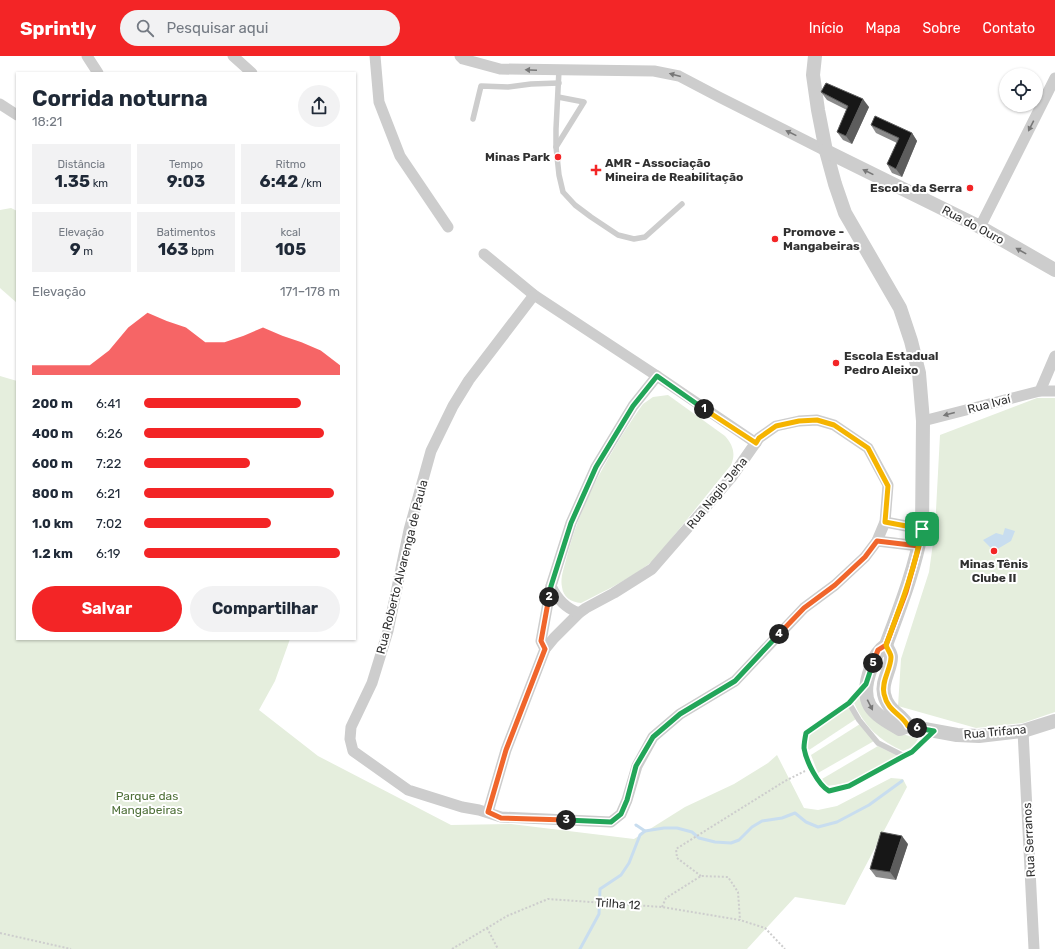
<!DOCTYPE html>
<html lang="pt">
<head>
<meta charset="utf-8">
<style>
	:root { --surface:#fff; --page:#f2f2f3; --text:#1f2937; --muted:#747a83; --accent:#f32526 }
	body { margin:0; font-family:Rubik,sans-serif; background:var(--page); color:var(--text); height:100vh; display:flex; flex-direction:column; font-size:15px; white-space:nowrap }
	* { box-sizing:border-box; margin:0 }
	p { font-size:13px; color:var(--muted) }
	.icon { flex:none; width:22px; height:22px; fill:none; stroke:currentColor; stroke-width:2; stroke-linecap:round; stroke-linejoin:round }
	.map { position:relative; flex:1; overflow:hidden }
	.panel { position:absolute; left:16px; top:16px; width:340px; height:568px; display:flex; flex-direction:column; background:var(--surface); border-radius:0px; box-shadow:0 1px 3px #0004 }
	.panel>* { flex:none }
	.controls { position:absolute; left:999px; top:12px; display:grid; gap:8px }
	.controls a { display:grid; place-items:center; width:44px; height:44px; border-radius:50%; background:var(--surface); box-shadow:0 1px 3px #0004; font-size:20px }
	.pin { position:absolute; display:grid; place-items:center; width:34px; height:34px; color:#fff; margin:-17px; border-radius:8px; box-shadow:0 2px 6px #0006 }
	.km { position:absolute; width:20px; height:20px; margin:-10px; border-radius:50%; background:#222; color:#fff; font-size:11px; line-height:20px; text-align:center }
	.round { display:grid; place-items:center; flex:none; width:42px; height:42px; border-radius:21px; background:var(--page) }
	.overview { display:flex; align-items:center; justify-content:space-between; height:68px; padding:0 16px }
	h1 { font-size:22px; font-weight:700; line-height:30px }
	.stats { display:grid; grid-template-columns:repeat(3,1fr); gap:6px; height:68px; padding:4px 16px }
	.stats div { display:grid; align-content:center; border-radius:0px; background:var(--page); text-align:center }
	.stats b { font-size:17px; font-weight:700 }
	.stats small { font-size:11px; font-weight:400 }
	.stats p { font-size:11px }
	.chart { height:112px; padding:8px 16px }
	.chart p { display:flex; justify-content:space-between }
	.chart svg { width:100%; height:72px; margin-top:4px; fill:var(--accent); opacity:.7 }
	.cta { display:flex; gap:8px; margin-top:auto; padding:8px 16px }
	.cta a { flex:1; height:46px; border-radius:24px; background:var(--accent); color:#fff; font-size:16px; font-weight:700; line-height:46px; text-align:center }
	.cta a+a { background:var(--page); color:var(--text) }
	ul { padding:0 16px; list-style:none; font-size:13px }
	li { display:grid; grid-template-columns:64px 48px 1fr; align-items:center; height:30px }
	li i { height:10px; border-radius:5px; background:var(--accent) }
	header { display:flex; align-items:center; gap:24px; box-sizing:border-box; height:56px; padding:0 20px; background:var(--accent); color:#fff }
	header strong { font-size:19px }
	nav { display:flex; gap:22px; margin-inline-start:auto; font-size:14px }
	.search { width:280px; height:36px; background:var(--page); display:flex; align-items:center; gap:10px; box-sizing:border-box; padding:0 14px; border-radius:22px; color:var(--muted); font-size:15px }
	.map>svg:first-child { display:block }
</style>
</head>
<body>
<header>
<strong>Sprintly</strong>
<div class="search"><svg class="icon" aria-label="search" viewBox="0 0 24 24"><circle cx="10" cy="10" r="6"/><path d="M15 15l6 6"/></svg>Pesquisar aqui</div>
<nav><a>Início</a><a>Mapa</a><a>Sobre</a><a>Contato</a></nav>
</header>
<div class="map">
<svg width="1055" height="893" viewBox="0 0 1055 893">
	<rect width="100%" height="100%" fill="#fff"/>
	<g fill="#e5eedd">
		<path d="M11 152 17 155V247L0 232V154Z"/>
		<path d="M0 320 17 325V583H290L275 625 259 654 318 700 451 769 511 768 634 783 685 751 734 728 768 707 777 699 804 752 818 754 837 750 891 722 903 723 907 731 845 849 795 841 747 893H0Z"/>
		<path d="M668 339 725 380C733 389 736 398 731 409L655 503C633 522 606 534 581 547 571 546 563 541 562 531 560 522 564 512 566 504 577 459 597 420 621 381 628 370 635 359 643 348L653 341Z"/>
		<path d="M1037 342H1055V656L1023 667 976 672 898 650 901 603 929 516 935 473 940 379Z"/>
		<path d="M862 637 900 677 918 683 913 691 903 695C880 685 864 670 854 647Z"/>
		<path d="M849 651 856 663 809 694 807 691 809 679Z"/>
		<path d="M860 668 874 685 818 717 811 699Z"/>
		<path d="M878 690 898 700 848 727 827 730 822 723Z"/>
	</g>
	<path fill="#c8ddef" d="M1005 472 1015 475 1011 485 994 495 983 484 996 477 1003 479Z"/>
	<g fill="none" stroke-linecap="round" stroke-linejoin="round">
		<g stroke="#c8ddef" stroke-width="3">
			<path d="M636 769 645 775"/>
			<path d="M580 893 599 858 600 833 621 819 629 807 640 779 645 775 664 772H677L692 776 699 782 715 786 731 787 739 784 752 771 762 765 782 762 795 757 806 766 818 771 837 766 869 749 902 725"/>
		</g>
		<g stroke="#cdcdcd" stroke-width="2" stroke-dasharray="2 2" stroke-linecap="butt">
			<path d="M701 820 677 802 676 793 785 725 805 715"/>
			<path d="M662 851 666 842 701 820 728 821 738 836 740 864"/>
			<path d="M487 872 498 893"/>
			<path d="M0 877 71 893"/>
			<path d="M452 893 507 860 548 843 662 851 740 864 765 872 785 893"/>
		</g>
		<g stroke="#cdcdcd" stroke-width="5.5">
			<path d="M559 14 556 73V91L559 119 563 136 575 149 591 161 618 179 634 183 645 181 682 148"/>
			<path d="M473 63 481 30 508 31 531 28 559 27"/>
			<path d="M556 91 584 46 558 41"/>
			<path d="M863 631 849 647 806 677C805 682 804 687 804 692 806 705 818 729 829 735L849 730 904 700 912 696 933 677"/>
			<path d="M849 647 859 664 878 687 904 700"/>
		</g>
		<g stroke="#cdcdcd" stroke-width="11">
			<path d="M87 0 98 17"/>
			<path d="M233 0 252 17"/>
			<path d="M375 0 379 46 400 100 448 171"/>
			<path d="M460 0 463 3 500 13 654 15 679 20 719 41 826 95"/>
			<path d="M0 48 17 59"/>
			<path d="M980 171 1055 22"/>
			<path d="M484 198 534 239 657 320 756 387"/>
			<path d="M534 239 469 324 453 350 431 395 409 474 388 575 372 627 351 671 350 683 353 695 408 734 462 751 479 754 501 761 611 766 621 758 627 744 637 710 653 681 680 658 735 625 804 552 835 529 865 501 877 485 885 466 888 429 868 392 834 369 817 364 799 365 776 370 759 382 731 422 652 513 614 537 586 552 579 557 554 582 545 593"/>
			<path d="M1040 335 1055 300"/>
			<path d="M923 365 1032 337 1040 335H1055"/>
			<path d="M885 466 922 473"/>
			<path d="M877 485 919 490"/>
			<path d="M551 530C557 543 565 552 579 557"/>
			<path d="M1023 675 1034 893"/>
			<path d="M488 756 506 694 545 593 541 585 551 530 571 467 596 411 633 350 657 320"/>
		</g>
		<g stroke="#cdcdcd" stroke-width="14">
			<path d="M815 0 813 19 818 54 826 95 835 128 845 157 900 252 911 285 919 317 923 365 922 473C915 513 900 551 886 589 876 596 875 602 871 612 858 647 871 657 900 673L908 670 957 679 979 680 1023 675 1055 665"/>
			<path d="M826 95 980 171 1055 214"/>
			<path d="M886 589C887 593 891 597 891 601 891 614 881 625 884 638 888 656 901 657 908 670"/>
		</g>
	</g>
	<g fill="#8b8b8b">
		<path d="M821 36 869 51 852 88 843 84 837 76 847 54 827 44Z"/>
		<path d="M871 69 912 77 917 85 902 121 892 117 887 108 897 87 876 77Z"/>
		<path d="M908 788 896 824 876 821 870 813Z"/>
	</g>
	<g fill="#5d5d5d">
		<path d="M863 43 869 51 852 88 846 80Z"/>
		<path d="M912 77 917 85 902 121 896 113Z"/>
		<path d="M902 780 908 788 896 824 890 816Z"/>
	</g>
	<g fill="#171717" stroke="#5d5d5d">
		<path d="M826 27 863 43 846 80 837 76 848 50 821 36Z"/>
		<path d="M875 60 912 77 896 113 887 108 899 82 871 69Z"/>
		<path d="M881 776 902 780 890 816 870 813Z"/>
	</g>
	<defs><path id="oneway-solid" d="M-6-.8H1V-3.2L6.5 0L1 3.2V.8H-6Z"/></defs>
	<g fill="#777">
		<use href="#oneway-solid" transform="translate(531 14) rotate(-178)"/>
		<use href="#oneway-solid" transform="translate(675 19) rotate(-165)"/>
		<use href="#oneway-solid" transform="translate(1031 70) rotate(117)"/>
		<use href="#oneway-solid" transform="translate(791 77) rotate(-154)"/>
		<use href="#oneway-solid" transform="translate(868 116) rotate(-154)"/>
		<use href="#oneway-solid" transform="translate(1021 195) rotate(-151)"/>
		<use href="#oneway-solid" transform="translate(949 358) rotate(165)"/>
		<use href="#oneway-solid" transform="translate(870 649) rotate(63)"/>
	</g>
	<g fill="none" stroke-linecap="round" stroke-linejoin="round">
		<g stroke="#fff" stroke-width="8">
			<path id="split-1" d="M704 353 756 387 759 382 776 370 799 365 817 364 834 369 868 392 888 430 885 466 922 473"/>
		</g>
		<g stroke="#fff" stroke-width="8">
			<path id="split-2" d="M549 541 551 530 571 467 596 411 633 350 657 320 704 353"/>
		</g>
		<g stroke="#fff" stroke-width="8">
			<path id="split-3" d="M549 541 541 585 545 593 506 694 488 756 501 762 566 764"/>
		</g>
		<g stroke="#fff" stroke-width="8">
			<path id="split-4" d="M566 764 611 766 621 758 627 744 636 710 653 681 680 658 735 625 779 578"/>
		</g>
		<g stroke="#fff" stroke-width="8">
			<path id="split-5" d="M779 578 804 552 835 529 865 501 877 485 919 490 906 536 886 589 878 594 873 607"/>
		</g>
		<g stroke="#fff" stroke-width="8">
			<path id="split-6" d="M873 607 866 628 849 647 806 677C805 682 804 687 804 692 806 705 818 729 829 735L849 730 904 700 912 696 934 675 917 672"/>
		</g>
		<g stroke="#fff" stroke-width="8">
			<path id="split-7" d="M917 672 908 670C901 657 888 656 884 638 881 625 891 613 891 601 891 597 887 593 886 589 900 551 915 513 922 473"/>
		</g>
		<use href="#split-1" stroke="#f5b400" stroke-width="5"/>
		<use href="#split-2" stroke="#22a559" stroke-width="5"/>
		<use href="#split-3" stroke="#f0652b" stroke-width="5"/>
		<use href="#split-4" stroke="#22a559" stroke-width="5"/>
		<use href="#split-5" stroke="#f0652b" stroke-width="5"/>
		<use href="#split-6" stroke="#22a559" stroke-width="5"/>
		<use href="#split-7" stroke="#f5b400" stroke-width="5"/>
	</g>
	<g fill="#f32526" stroke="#fff" stroke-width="1.5">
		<circle cx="558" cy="101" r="4"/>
		<path d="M594 108h4v4h4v4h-4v4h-4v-4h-4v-4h4z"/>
		<circle cx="970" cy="132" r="4"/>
		<circle cx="775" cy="183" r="4"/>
		<circle cx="836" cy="307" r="4"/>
		<circle cx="994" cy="495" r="4"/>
	</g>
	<g text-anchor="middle" stroke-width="4" stroke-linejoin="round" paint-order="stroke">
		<g font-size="12" font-weight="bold" fill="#303030" stroke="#fff" text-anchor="start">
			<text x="550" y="105" text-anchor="end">Minas Park</text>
			<text x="605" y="111">AMR - Associação<tspan x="605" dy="14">Mineira de Reabilitação</tspan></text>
			<text x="962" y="136" text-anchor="end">Escola da Serra</text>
			<text x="783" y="180">Promove -<tspan x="783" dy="14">Mangabeiras</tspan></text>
			<text x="844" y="304">Escola Estadual<tspan x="844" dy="14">Pedro Aleixo</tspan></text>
			<text x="994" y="512" text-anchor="middle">Minas Tênis<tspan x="994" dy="14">Clube II</tspan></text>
		</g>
		<g font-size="12" fill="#303030" stroke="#fff">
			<text transform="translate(973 169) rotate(28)" y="4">Rua do Ouro</text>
			<text transform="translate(989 348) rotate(-15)" y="4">Rua Ivaí</text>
			<text transform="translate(717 437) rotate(-51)" y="4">Rua Nagib Jeha</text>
			<text transform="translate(402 511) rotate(-76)" y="4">Rua Roberto Alvarenga de Paula</text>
			<text transform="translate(995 676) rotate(-5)" y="4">Rua Trifana</text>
			<text transform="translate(1029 784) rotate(-93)" y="4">Rua Serranos</text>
			<text transform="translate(618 848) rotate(4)" y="4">Trilha 12</text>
		</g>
		<g font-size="12" fill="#4f7039" stroke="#fff">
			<text x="147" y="744">Parque das<tspan x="147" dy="14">Mangabeiras</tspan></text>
		</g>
	</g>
</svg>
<div class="controls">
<a><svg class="icon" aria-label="locate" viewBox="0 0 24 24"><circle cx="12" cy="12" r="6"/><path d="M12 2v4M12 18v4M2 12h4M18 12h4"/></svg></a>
</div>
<div class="pin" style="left:922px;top:473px;background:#1e9e55"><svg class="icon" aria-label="arrive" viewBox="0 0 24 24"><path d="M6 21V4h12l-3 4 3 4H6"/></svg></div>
<b class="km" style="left:704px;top:353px">1</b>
<b class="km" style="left:549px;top:541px">2</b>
<b class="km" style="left:566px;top:764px">3</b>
<b class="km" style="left:779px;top:578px">4</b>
<b class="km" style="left:873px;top:607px">5</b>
<b class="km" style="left:917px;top:672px">6</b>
<section class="panel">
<div class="overview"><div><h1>Corrida noturna</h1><p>18:21</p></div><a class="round"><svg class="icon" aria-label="share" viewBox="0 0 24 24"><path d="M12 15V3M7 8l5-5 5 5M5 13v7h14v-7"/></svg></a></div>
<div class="stats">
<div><p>Distância</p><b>1.35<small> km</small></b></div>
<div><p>Tempo</p><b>9:03</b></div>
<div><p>Ritmo</p><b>6:42<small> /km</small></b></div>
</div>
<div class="stats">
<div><p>Elevação</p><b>9<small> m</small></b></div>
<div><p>Batimentos</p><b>163<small> bpm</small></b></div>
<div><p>kcal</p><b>105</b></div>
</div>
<div class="chart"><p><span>Elevação</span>171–178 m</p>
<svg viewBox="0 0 160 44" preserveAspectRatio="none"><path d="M0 44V38L10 38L20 38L30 38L40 29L50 15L60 6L70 11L80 15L90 24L100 24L110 20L120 15L130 20L140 24L150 29L160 38V44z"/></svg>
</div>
<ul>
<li><b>200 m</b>6:41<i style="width:80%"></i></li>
<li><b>400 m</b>6:26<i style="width:92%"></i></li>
<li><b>600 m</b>7:22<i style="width:54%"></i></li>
<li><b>800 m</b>6:21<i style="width:97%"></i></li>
<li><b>1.0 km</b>7:02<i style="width:65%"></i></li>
<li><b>1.2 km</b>6:19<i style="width:100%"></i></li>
</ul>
<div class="cta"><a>Salvar</a><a>Compartilhar</a></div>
</section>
</div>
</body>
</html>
